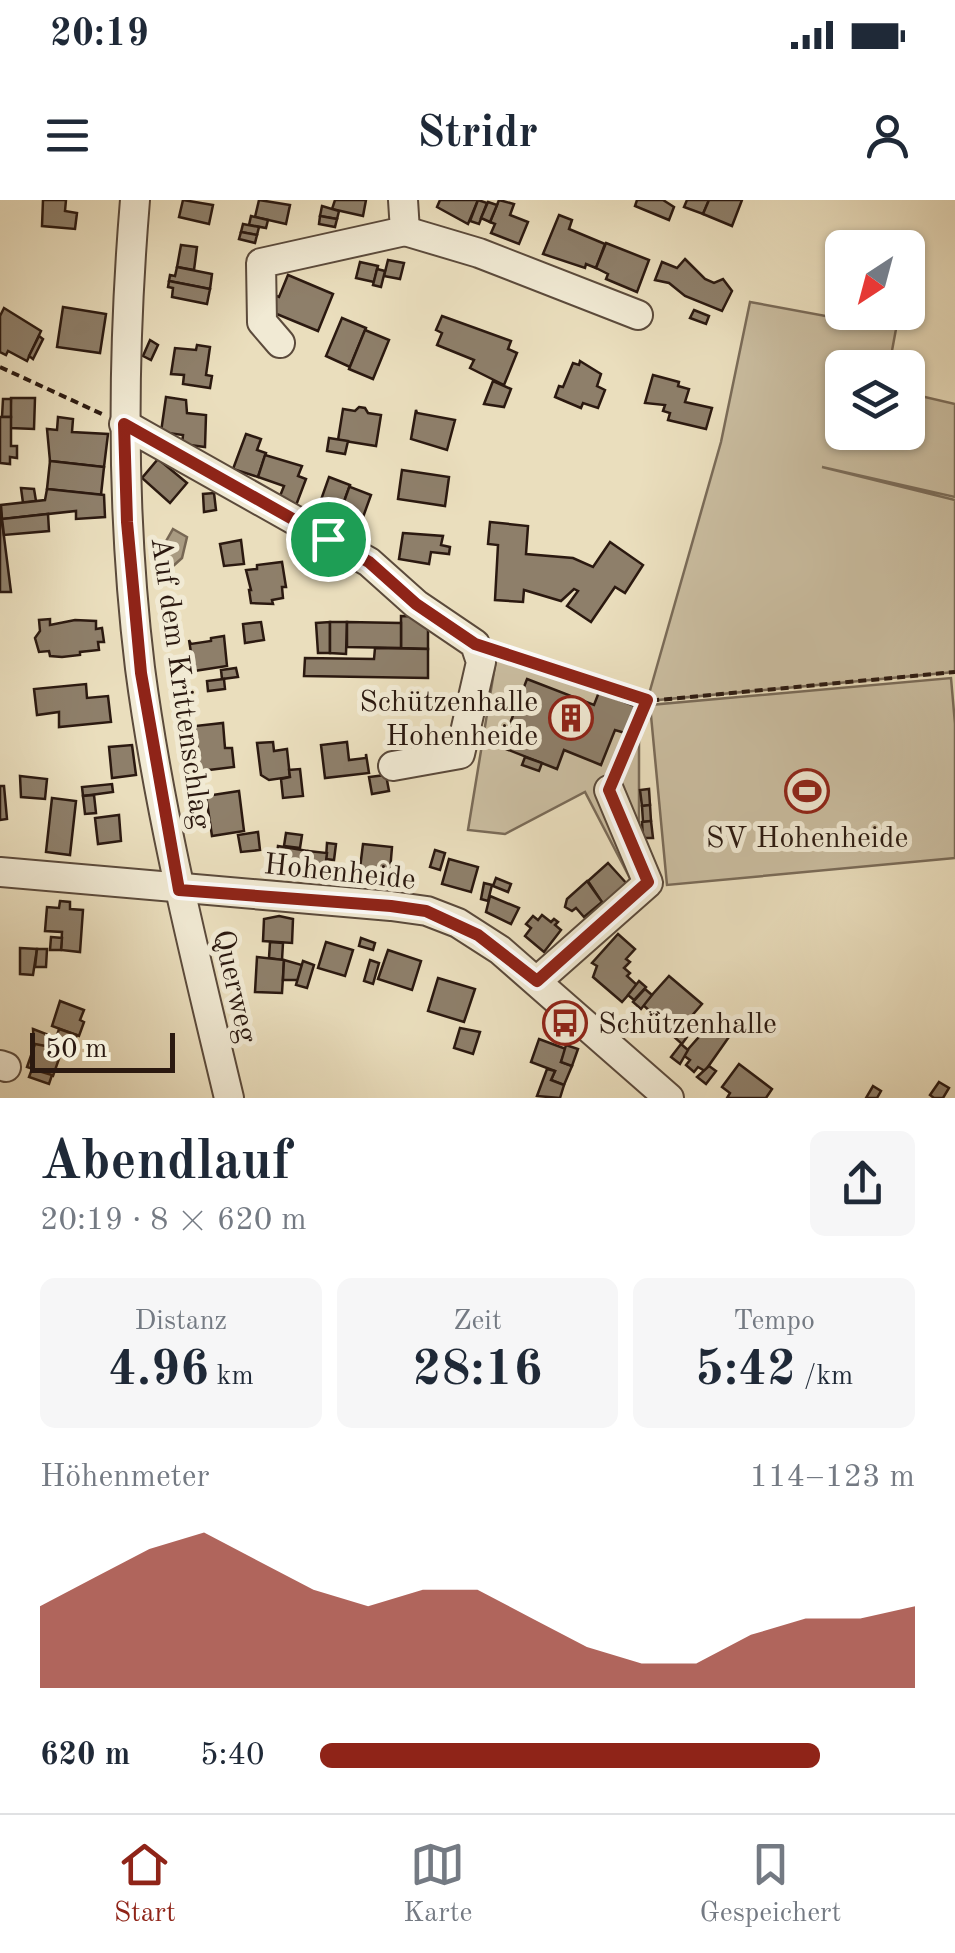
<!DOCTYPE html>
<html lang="de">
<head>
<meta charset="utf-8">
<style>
	:root { --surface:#fff; --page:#f6f6f7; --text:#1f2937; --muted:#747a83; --line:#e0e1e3; --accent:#8f2418 }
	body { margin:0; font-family:"Old Standard TT",serif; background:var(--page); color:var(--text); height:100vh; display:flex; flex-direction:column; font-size:38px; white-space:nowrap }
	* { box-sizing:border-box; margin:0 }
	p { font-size:32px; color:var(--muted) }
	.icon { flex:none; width:55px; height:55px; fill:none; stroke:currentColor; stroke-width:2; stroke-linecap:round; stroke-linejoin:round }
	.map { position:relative; height:898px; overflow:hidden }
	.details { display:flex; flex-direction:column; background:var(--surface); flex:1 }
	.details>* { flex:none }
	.needle { width:65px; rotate:216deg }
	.fabs { position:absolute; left:825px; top:30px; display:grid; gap:20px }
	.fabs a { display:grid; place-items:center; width:100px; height:100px; border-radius:15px; background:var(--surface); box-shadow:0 2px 8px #0004; font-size:50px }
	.scale { position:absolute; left:30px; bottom:25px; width:145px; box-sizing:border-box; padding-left:10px; border:5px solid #2b1910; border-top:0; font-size:28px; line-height:35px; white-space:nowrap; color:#2b1910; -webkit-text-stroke:8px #f1ead4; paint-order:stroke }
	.pin { position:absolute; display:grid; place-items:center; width:85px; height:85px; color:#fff; margin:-42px; border:5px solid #fff; border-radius:50%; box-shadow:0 2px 10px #0007 }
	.round { display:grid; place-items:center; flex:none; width:105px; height:105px; border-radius:15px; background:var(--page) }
	.overview { display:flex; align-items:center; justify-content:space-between; height:170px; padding:0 40px }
	h1 { font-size:55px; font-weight:700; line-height:75px }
	.figures { display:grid; grid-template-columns:repeat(3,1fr); gap:15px; height:170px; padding:10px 40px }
	.figures div { display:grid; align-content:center; border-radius:15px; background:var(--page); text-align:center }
	.figures b { font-size:50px; font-weight:700 }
	.figures small { font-size:28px; font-weight:400 }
	.figures p { font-size:28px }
	.chart { height:280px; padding:20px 40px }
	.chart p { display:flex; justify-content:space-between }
	.chart svg { width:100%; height:180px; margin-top:10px; fill:var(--accent); opacity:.7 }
	ul { padding:0 40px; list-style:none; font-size:32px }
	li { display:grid; grid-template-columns:160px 120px 1fr; align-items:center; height:75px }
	li i { height:25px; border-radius:12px; background:var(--accent) }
	.status { display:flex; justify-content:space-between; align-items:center; height:70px; padding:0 50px; background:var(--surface); direction:ltr }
	.status svg { height:28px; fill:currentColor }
	header { display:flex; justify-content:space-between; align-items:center; height:130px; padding:0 40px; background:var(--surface); font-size:45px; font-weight:700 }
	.tabs { display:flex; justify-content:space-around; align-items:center; height:140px; border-top:2px solid var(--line); background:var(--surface); font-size:28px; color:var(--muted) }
	.tabs a { display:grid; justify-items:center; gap:5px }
	.tabs .selected { color:var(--accent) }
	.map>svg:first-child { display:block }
</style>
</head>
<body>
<div class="status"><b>20:19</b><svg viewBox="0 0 49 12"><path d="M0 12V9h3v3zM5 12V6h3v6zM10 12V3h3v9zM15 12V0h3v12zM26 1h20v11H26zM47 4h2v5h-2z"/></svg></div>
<header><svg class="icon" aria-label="menu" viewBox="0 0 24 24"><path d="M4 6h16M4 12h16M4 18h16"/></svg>Stridr<svg class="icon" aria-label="person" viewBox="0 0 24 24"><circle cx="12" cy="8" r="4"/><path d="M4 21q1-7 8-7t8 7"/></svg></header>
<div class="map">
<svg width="955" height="898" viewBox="0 0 955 898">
	<rect width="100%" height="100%" fill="#eadebd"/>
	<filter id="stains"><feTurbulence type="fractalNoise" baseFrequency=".002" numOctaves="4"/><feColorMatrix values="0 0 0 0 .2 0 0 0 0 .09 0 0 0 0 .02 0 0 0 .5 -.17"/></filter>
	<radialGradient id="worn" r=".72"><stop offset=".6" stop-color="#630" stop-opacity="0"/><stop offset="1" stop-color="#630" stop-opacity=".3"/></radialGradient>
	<g fill="#cabda0" stroke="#7a6b58" stroke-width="2.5">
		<path d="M750 102 896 129 889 167 842 168V232H908V193L955 204V297L822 267 955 300V472L647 501 721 242Z"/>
		<path d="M498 447C543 469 588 483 639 490V681L634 686 585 592 505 634 468 630Z"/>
		<path d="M951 478 955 524V658L667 685 650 505Z"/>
	</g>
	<path fill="#a99b82" stroke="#776754" stroke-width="2.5" d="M173 329 187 337 182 358 172 367 166 362 165 343Z"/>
	<g fill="#8e7f6a" stroke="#2b1910" stroke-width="2.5">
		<path d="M43 0H66L65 11 77 13 75 29 42 26Z"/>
		<path d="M183 0 213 5 209 24 179 17Z"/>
		<path d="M259 0 290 5 286 24 255 17Z"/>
		<path d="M335 0H366L363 16 332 9Z"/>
		<path d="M440 0H478L468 24 437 7Z"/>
		<path d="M478 0 487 3 479 24 470 21Z"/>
		<path d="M499 0 514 4 510 15 528 22 519 44 491 33 495 24 490 22Z"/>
		<path d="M637 0H663L674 7 669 20 635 6Z"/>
		<path d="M687 0H709L703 14 684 7Z"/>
		<path d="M709 0H742L732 26 703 14Z"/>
		<path d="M488 2 497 5 490 22 481 18Z"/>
		<path d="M322 6 339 11 337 19 320 16Z"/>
		<path d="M559 15 572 20 569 29 605 44 596 68 586 64 585 68 543 54Z"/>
		<path d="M251 16 268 20 266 28 249 25Z"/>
		<path d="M320 16 337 19 335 27 319 24Z"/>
		<path d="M243 24 259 27 257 35 241 32Z"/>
		<path d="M241 32 257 35 255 43 239 39Z"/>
		<path d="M606 43 649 60 637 92 606 79 608 74 596 68Z"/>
		<path d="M181 45 197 47 194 70 177 67Z"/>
		<path d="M685 59 705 79 714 83 723 79 732 91 722 111 685 96 669 83 655 80 662 62 677 68Z"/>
		<path d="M388 60 404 63 400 79 384 76Z"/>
		<path d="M360 62 378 66 374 82 356 78Z"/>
		<path d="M177 67 212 74 210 89 169 81 170 75 175 76Z"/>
		<path d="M377 69 385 71 381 87 373 85Z"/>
		<path d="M288 75 333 94 318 131 267 110 271 94 279 97Z"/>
		<path d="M169 81 210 89 207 104 172 97 173 88 168 87Z"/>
		<path d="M63 107 106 114 100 153 57 147Z"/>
		<path d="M4 108 41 131 27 161 8 151 6 155 0 152V116Z"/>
		<path d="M694 110 709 116 706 124 690 118Z"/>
		<path d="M442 116 511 141 508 149 517 153 504 185 470 168 474 160 437 145 442 133 436 130Z"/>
		<path d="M342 118 366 128 350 167 326 156Z"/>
		<path d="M365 130 389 140 373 179 349 169Z"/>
		<path d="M39 136 43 139 33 159 29 156Z"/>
		<path d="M150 140 158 145 151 160 143 156Z"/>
		<path d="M197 145 210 147 206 175 212 176 210 188 183 184 184 175 171 174 175 148 196 150Z"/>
		<path d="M580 161 601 174 597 186 605 190 598 208 583 203 581 208 555 197 559 186 563 187 573 163 579 165Z"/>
		<path d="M653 175 679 182 678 186 689 189 685 202 712 208 706 229 668 220 670 213 663 211 665 205 645 203Z"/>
		<path d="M493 181 511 189 504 207 484 204Z"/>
		<path d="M166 197 186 200 187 213 206 215 205 247 182 244 183 235 161 232Z"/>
		<path d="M11 198H35L34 229 10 228Z"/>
		<path d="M3 199H11V217H2Z"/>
		<path d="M359 207 365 208 368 213 381 215 376 246 338 240 343 209 355 211Z"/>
		<path d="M416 210 417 213 455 220 447 250 411 239Z"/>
		<path d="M0 217H11V246H17V258L10 257V264L0 263Z"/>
		<path d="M58 217 73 219 72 232 108 234 104 267 50 261 47 229 57 230Z"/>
		<path d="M246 234 261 239 257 250 266 253 258 277 233 269Z"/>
		<path d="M329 238 348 241 345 254 327 251Z"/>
		<path d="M265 255 302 266 298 276 306 279 295 308 278 301 284 286 258 277Z"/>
		<path d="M158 259 187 283 170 303 142 278Z"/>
		<path d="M50 261 104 267 101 295 47 289Z"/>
		<path d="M402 270 449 277 445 306 398 299Z"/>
		<path d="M329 277 350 285 336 324 337 321 316 314Z"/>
		<path d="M350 285V287L371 295 358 331 336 324Z"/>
		<path d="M21 288 34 289 36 301 23 303Z"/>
		<path d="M47 289 104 295 105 317 76 319V311L2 319 1 305 45 300Z"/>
		<path d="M214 293 216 310 204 312 203 294Z"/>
		<path d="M0 305 11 392H0Z"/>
		<path d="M48 314 49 331 4 335 2 319Z"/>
		<path d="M490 322 528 326 526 354 573 358 593 367 610 342 643 365 625 393 615 387 591 422 567 406 578 391 574 389 561 401 524 390 523 402 495 400 498 345 488 344Z"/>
		<path d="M403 333 443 336 441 345 450 347 449 354 431 352 429 364 399 359Z"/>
		<path d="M241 340 244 364 224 366 220 344Z"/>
		<path d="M282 362 286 387H282L283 398 272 400 273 404 251 403 249 390H251L246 370 257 369V365Z"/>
		<path d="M401 416 428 417V449L401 448Z"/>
		<path d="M50 419V425L75 420 96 421V429L102 428 104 442H98L99 450 80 452V455L62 457 50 456 49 451 39 452 35 438 40 431 39 420Z"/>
		<path d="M261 422 264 440 245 443 243 424Z"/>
		<path d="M330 422V453H318L316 423Z"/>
		<path d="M330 422H347L346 454 330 453Z"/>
		<path d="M347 422 401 423V448L347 447Z"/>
		<path d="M224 436 227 466 194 471 189 440 191 444 211 441V438Z"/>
		<path d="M375 448 428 449V478L304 476 305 458 374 459Z"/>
		<path d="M236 468 238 477 222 479 221 470Z"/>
		<path d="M224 479 225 489 208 491 207 481Z"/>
		<path d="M527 479 594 505 599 492 635 506 625 533 615 530 601 565 564 550 557 569 501 547Z"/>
		<path d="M86 484 87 498 108 496 111 522 59 527V512L37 515 34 489Z"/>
		<path d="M223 523 225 548H232L234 567 200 571 195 526Z"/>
		<path d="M273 542 274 551 287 549 290 577 269 580 261 575 257 543Z"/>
		<path d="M347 542 349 560 366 558V554L369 573 325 578 321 545Z"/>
		<path d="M132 545 136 575 112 578 109 547Z"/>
		<path d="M525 557 542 563 539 571 522 565Z"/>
		<path d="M300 569 303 596 283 598 281 579 290 577 289 570Z"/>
		<path d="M386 575 389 591 372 594 369 577Z"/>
		<path d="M20 576 47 579 45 599 21 597Z"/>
		<path d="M112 584 113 592 83 596 82 587Z"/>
		<path d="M0 586H4L7 619 0 620Z"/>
		<path d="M649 589 650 605 642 606 640 590Z"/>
		<path d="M239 591 244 631 212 636 206 596Z"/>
		<path d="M94 595 96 613 85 614 83 596Z"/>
		<path d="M52 598 76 601 70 655 46 652Z"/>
		<path d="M650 605 651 621 643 622 642 606Z"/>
		<path d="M119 615 121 641 98 644 95 618Z"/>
		<path d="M651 621 653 638H643L642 622Z"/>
		<path d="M258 632 260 650 241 652 238 635Z"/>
		<path d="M286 633 302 635 300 648 284 646Z"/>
		<path d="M327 643 336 644 334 660 326 659Z"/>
		<path d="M363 644 392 647 390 671 360 668Z"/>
		<path d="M278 646 308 651 306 667 299 666 298 675 275 672Z"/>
		<path d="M435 650 445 653 440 670 430 667Z"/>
		<path d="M308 651 327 653 325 669 306 667Z"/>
		<path d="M449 659 478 667 471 692 442 684Z"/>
		<path d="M608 663 628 685 603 704 588 681Z"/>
		<path d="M496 678 511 684 508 692 493 686Z"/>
		<path d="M587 681 602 702 584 717 576 708 572 711 565 707 567 699Z"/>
		<path d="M484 683 492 685 488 701 481 699Z"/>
		<path d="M490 696 519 708 511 724 486 712Z"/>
		<path d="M60 701 70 702V709L83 710 80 752 61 750 62 732 45 731 47 707 59 708Z"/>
		<path d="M542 715 551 722 554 719 558 722 555 725 561 730 544 752 525 736 531 728 526 724 533 716 538 720Z"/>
		<path d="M279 716 293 719 292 743 263 741 264 719Z"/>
		<path d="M618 734 635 749 626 759 630 762 624 768 630 773 627 776 637 785 622 802 593 777 597 766 592 763Z"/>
		<path d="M51 737 62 738 61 750H50Z"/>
		<path d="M361 738 375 743 373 750 359 746Z"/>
		<path d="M270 742 283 743 282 760 269 758Z"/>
		<path d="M326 742 353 750 345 776 318 768Z"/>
		<path d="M20 748 37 749 33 775 20 774Z"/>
		<path d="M37 749H47L46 767H35Z"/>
		<path d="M388 750 421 761 412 790 378 779Z"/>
		<path d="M257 757 284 760 282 793 255 792Z"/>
		<path d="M284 760 302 765 298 780H283Z"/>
		<path d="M370 760 379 763 373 784 364 781Z"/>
		<path d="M303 761 314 765 307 788 296 785Z"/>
		<path d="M669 776 702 804 676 834 666 825 670 822 656 810 653 814 643 805Z"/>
		<path d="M438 778 475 789 464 822 428 811Z"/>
		<path d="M639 781 646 787 634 800 628 795Z"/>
		<path d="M645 789 652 795 641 809 633 802Z"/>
		<path d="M60 801 84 810 80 820 84 822 79 836 52 826Z"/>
		<path d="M713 821 731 834 705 871 698 867 694 872 686 865 690 860 683 855Z"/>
		<path d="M685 824 692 830 682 844 673 836Z"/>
		<path d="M460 828 480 832 473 854 454 848Z"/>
		<path d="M33 829 54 837V839L44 847 34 846Z"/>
		<path d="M59 829 77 835 73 844 56 838Z"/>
		<path d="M539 839 566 849 561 862 572 866 564 885 551 880 555 871 531 862Z"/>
		<path d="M35 844 51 847 61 853 53 876 27 867Z"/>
		<path d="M681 844 688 850 680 864 671 857Z"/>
		<path d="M566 845 578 849 572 866 561 862Z"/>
		<path d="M739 864 772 889 766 898H727L730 893 722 887Z"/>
		<path d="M709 866 716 871 706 884 697 877Z"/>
		<path d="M32 869 52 875 49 884 29 877Z"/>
		<path d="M547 869 555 871 551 880 564 885 560 898 537 896Z"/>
		<path d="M939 882 949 888 943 898H934L930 895Z"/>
		<path d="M873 886 881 891 877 898H866Z"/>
	</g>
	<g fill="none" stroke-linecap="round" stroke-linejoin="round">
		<g stroke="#5b4a3b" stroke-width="32">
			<g id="minor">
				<path d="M135 0C122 156 121 312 140 468 159 613 195 756 229 898"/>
				<path d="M405 31 479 53 638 115"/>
				<path d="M280 143 262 122 261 63 405 31 403 0"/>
				<path d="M124 224 369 362 416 404 475 444 481 462 460 554 393 566"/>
				<path d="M0 672 391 706 427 711 458 723 500 750 669 898"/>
				<path d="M537 781 648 683 609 590"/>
				<path d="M0 865 6 867"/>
			</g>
		</g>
		<g stroke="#2b1910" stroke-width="4" stroke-dasharray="8 5" stroke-linecap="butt">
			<path d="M0 167 104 215"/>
			<path d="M503 453 647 501 955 472"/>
			<path d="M617 572 646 502"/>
		</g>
		<use href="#minor" stroke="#f1ead4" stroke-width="28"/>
	</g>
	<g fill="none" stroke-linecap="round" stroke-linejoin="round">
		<g stroke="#fff" stroke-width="20">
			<path id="route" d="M124 224 369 362 416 404 475 444 647 500 609 590 648 682 537 781 478 735 426 711 391 706 179 690 141 473 127 322Z"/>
		</g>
		<use href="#route" stroke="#8f2418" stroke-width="12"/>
	</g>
	<defs>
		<g id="building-ring" transform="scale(2.25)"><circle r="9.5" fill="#f1ead4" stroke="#8f2418" stroke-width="1.5"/><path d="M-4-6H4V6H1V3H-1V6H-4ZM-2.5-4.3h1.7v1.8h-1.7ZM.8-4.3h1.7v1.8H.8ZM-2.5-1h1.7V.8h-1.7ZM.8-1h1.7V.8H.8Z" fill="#8f2418"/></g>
		<g id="stadium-ring" transform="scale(2.25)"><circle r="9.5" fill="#f1ead4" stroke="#8f2418" stroke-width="1.5"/><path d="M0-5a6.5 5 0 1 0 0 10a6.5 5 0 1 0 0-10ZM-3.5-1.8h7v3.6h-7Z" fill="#8f2418"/></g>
		<g id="bus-ring" transform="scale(2.25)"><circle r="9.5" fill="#f1ead4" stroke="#8f2418" stroke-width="1.5"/><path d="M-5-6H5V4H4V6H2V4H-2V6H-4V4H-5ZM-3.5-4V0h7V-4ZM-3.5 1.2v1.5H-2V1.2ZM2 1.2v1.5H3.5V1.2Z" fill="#8f2418"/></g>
	</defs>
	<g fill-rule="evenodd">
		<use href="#building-ring" x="571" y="518"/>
		<use href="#stadium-ring" x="807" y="591"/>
		<use href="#bus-ring" x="565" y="823"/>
	</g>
	<g text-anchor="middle" stroke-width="10" stroke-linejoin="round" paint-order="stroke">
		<g font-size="30" fill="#2b1910" stroke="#f1ead4">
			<text transform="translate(182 483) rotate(82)" y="10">Auf dem Krittenschlag</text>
			<text transform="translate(340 671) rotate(6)" y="10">Hohenheide</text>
			<text transform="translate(236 786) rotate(77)" y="10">Querweg</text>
		</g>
		<g font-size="30" fill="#2b1910" stroke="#f1ead4" text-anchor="end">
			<text x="538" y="511">Schützenhalle<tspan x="538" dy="34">Hohenheide</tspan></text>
			<text x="807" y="647" text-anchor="middle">SV Hohenheide</text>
			<text x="598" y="833" text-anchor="start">Schützenhalle</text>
		</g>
	</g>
	<rect width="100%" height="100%" filter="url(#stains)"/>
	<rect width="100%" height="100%" fill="url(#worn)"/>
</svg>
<div class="fabs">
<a><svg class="needle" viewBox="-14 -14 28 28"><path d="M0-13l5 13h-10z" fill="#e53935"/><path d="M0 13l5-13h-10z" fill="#747a83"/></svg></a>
<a><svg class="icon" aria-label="layers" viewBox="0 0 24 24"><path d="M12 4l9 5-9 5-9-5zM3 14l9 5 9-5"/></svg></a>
</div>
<div class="scale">50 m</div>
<div class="pin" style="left:328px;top:339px;background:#1e9e55"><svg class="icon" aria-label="arrive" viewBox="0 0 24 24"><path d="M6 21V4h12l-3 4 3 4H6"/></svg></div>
</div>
<section class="details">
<div class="overview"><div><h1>Abendlauf</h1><p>20:19 · 8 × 620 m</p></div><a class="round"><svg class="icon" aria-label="share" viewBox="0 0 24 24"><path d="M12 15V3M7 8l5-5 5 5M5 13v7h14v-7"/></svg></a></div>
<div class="figures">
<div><p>Distanz</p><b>4.96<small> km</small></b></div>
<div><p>Zeit</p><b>28:16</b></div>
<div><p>Tempo</p><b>5:42<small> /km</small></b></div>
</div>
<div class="chart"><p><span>Höhenmeter</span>114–123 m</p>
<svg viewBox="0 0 160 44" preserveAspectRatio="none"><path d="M0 44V24L10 17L20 10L30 6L40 13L50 20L60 24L70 20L80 20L90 27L100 34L110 38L120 38L130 31L140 27L150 27L160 24V44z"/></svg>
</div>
<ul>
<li><b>620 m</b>5:40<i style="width:84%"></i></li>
</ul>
</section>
<nav class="tabs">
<a class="selected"><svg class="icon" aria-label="home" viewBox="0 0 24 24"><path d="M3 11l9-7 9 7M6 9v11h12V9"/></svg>Start</a>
<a><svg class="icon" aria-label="map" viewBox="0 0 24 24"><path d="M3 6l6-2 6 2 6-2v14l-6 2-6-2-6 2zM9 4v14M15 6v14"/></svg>Karte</a>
<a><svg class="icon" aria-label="saved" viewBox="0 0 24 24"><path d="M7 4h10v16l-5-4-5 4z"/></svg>Gespeichert</a>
</nav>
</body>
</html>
